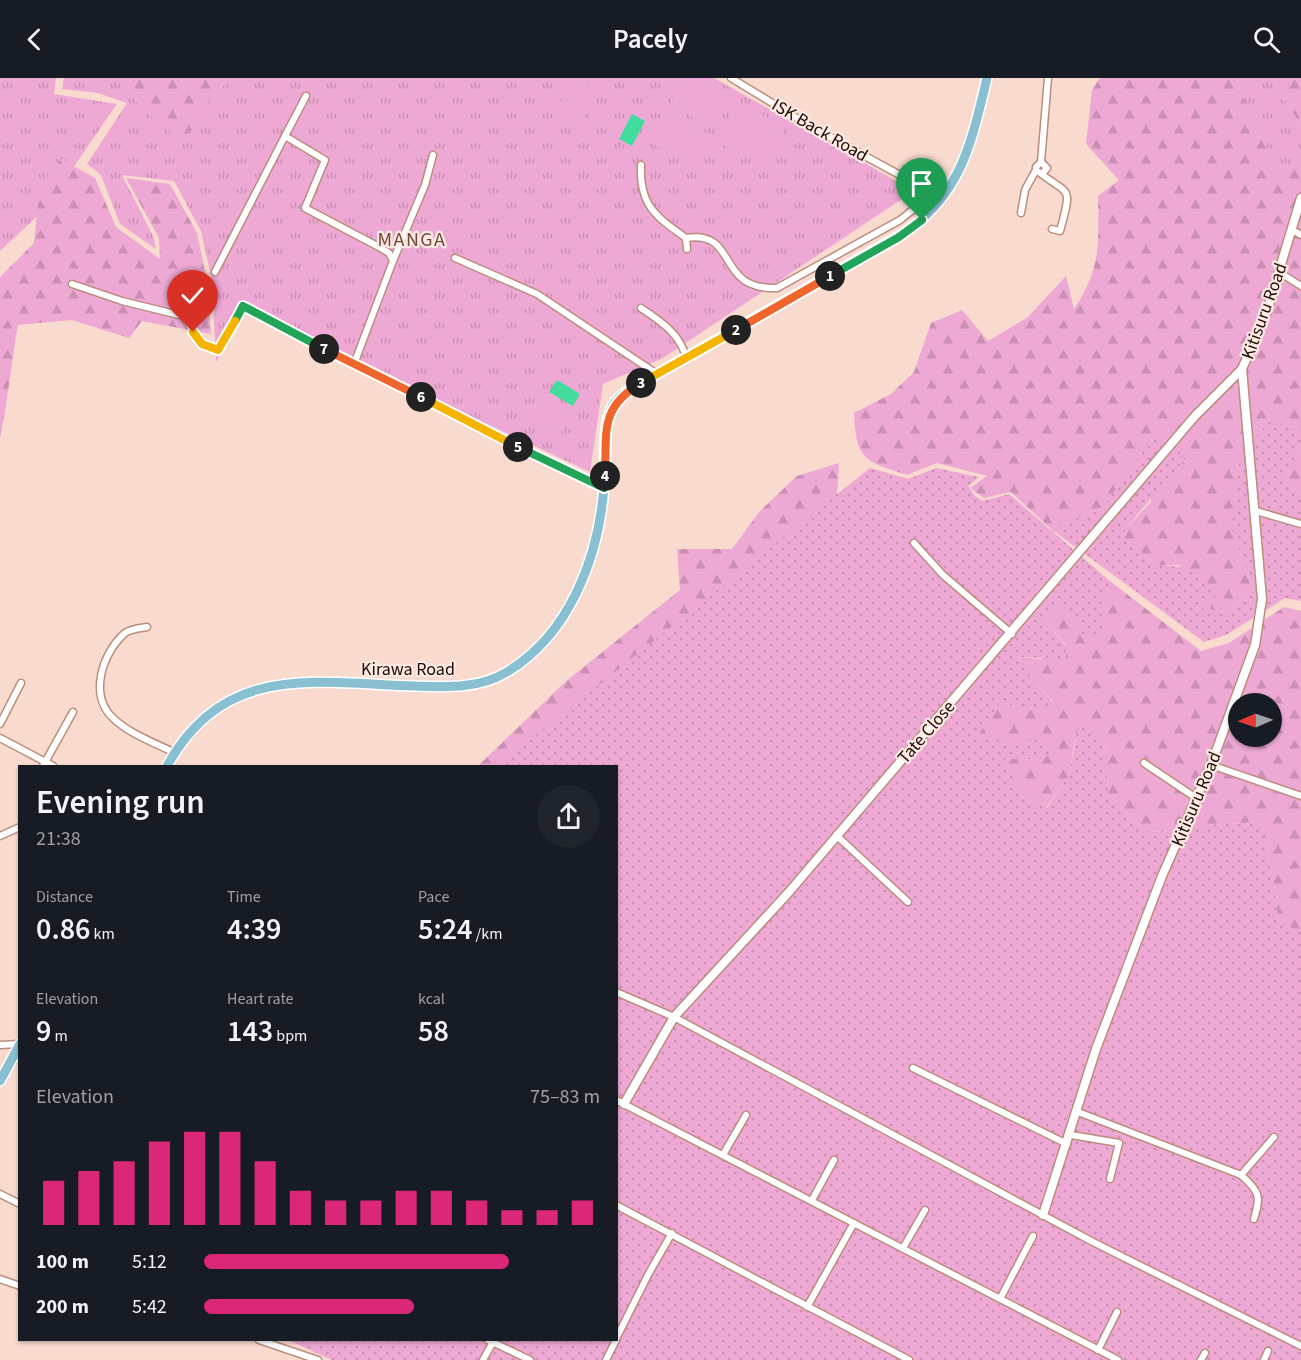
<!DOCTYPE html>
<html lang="en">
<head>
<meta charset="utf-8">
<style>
	:root { --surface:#171b24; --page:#20242c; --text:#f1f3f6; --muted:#9ea1a6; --accent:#db2777 }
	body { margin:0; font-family:"Source Sans 3",sans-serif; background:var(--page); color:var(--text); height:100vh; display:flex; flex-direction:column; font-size:22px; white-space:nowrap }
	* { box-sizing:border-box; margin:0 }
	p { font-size:20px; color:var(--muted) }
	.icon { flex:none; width:33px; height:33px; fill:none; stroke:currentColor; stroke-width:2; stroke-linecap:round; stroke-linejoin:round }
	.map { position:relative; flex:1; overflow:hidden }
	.side { position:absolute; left:18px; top:687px; width:600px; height:576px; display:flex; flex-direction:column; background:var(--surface); border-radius:0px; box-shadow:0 2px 4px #0004 }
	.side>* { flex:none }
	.needle { width:39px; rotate:268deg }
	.buttons { position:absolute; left:1228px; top:615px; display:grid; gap:12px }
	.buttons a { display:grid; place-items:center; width:54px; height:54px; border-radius:50%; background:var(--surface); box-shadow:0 2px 4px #0004; font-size:30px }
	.pin { position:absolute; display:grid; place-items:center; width:51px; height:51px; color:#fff; margin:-62px -26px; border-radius:50% 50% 50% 0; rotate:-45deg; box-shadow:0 0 6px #0007 }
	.pin .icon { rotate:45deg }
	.km { position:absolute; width:30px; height:30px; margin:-15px; border-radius:50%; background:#222; color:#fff; font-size:16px; line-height:30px; text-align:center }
	.round { display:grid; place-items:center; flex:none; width:63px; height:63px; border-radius:32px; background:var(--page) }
	.headline { display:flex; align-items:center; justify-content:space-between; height:102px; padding:0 18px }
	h1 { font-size:33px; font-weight:600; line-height:45px }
	.stats { display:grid; grid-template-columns:repeat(3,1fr); gap:9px; height:102px; padding:6px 18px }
	.stats div { display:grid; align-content:center }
	.stats b { font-size:30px; font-weight:600 }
	.stats small { font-size:16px; font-weight:400 }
	.stats p { font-size:16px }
	.chart { height:168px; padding:12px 18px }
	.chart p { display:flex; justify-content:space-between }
	.chart svg { width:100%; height:108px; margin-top:6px; stroke:var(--accent); stroke-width:6 }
	ul { padding:0 18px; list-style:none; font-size:20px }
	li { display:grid; grid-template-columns:96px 72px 1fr; align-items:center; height:45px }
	li i { height:15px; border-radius:8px; background:var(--accent) }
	header { display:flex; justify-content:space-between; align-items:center; height:78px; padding:0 18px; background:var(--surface); font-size:27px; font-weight:600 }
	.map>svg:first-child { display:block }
</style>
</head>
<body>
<header><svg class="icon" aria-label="back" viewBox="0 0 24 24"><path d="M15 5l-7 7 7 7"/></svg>Pacely<svg class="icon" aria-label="search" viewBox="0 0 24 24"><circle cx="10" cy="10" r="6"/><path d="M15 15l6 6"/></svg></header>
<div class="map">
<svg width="1301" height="1282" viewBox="0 0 1301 1282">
	<defs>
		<pattern id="grass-tufts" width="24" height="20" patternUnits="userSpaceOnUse" patternTransform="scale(1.5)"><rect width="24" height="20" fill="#eda8d4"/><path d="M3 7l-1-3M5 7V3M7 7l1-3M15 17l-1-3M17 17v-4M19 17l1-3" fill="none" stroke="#cb8fb4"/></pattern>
		<pattern id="forest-firs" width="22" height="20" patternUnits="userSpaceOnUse" patternTransform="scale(1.5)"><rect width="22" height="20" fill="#eda8d4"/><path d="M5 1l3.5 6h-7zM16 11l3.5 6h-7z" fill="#cb8fb4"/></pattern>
		<pattern id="garden-dots" width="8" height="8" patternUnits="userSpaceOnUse" patternTransform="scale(1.5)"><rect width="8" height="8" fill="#eda8d4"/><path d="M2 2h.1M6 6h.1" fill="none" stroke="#cb8fb4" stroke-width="1.8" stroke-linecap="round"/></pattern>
	</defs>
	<rect width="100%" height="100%" fill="#f8dacf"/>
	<g fill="url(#grass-tufts)">
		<path d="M0 0H56L54 16 117 26 44 132 0 173Z"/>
		<path d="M64 0H714L914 113 663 280 603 306 590 394 245 233 216 284 212 202 201 153 174 103 122 97 153 158 156 171 120 146 101 97 87 86 127 25 98 15 62 11Z"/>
		<path d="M1235 0H1272L1301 48V81L1276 95Z"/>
	</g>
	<g fill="url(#forest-firs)" fill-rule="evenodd">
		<path d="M117 0H231L202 31 185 65 144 33Z"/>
		<path d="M1100 0H1235L1276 94 1301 81V352L1271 342 1232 452 1254 513 1225 534 1195 529 1179 487H1155L1123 460 1126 450 1151 424 1156 356 1103 429 1051 451 1011 414 984 420 970 410 987 398 937 385 907 397C865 383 856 383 854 335L891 316 914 294 931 245 962 232 988 263 1028 239 1066 198 1074 231C1101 191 1099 165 1098 118L1119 102 1086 66 1092 12Z"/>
		<path d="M1272 0H1301V48Z"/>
		<path d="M61 81 95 100 116 149 160 181 159 160 126 100 170 106 197 155 206 198 211 256 142 243 129 260 72 242 18 247C11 285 8 323 0 360V199L34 165 40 107Z"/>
		<path d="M1301 369V418L1284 400Z"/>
		<path d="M839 385 835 453 563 688H478L565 604 680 512 677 471H732L760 433 797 398Z"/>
		<path d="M1111 504 1201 573 1229 565 1284 529 1301 533V853L1278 846 1274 805 1261 744 1208 747 1173 754 1146 753 1109 722 1105 665 1075 661 1069 697 1046 730 1023 719 1005 680 1036 682 1005 667 977 658 1000 625 1032 632 1054 625 1013 579 1041 581 1066 567 1045 543 1062 526 1086 560ZM1239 626H1272V658H1239Z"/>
	</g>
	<g fill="url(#garden-dots)">
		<path d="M1271 342 1301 352V369L1284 400 1301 418V523L1285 520 1226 557 1204 564 1051 451 1103 429 1156 355 1186 380 1126 450 1123 460 1155 487C1188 487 1197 492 1216 520L1196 529 1225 534 1254 513 1232 452 1240 376Z"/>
		<path d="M870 390 908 401 936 390 979 399 968 408 975 418 983 423 1009 416 1111 504 1100 529 1106 552 1086 560 1062 527 1045 543 1066 568V581L1014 579 1054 626 1032 632 1000 625 977 658 1005 667 1045 661 1051 677 1037 682 1005 680 1023 719 1047 730 1069 697 1079 644 1105 665 1109 722 1146 753 1173 754 1208 747 1261 744 1274 805 1278 845 1301 853V1282H332L288 1262H616V688H497Z"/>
	</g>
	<g fill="#eda8d4">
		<path d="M574 0 599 12 592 26 567 13Z"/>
		<path d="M684 0H695L729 18 713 50 670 27Z"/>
		<path d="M565 16 590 28 584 42 558 30Z"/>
		<path d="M736 25 786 48 767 89 718 65Z"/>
		<path d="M668 34 711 57 693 88 651 65Z"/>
		<path d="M544 324 570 339 562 354 536 339Z"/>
	</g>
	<g fill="#41dd9d">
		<path d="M632 36 645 43 632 68 619 61Z"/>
		<path d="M557 302 580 316 573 328 549 314Z"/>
	</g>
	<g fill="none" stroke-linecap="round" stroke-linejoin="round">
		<g stroke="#bc8d7c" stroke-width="9">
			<g id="street">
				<path d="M731 0 810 48 942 120"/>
				<path d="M306 18 285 58 325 82 305 130 379 169 389 175 393 183 354 286"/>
				<path d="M1041 84 1048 0"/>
				<path d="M641 87C639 127 656 139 686 160L687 171"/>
				<path d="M1042 96 1047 90 1041 84 1036 89V92C1070 119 1073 105 1060 153L1052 151"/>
				<path d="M1021 135 1025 112 1036 92"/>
				<path d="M1292 152 1301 157"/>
				<path d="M686 160C740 152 714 212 777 210L900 142 915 130 922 109"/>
				<path d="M455 180 537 216 657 296"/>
				<path d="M393 183 425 107 433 77"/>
				<path d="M215 194 285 58"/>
				<path d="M1279 194 1301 208"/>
				<path d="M72 206 122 223 183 238 202 266 218 272 243 228 329 274 604 410"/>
				<path d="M641 230C660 243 681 256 686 280"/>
				<path d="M1256 433 1301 446"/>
				<path d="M914 465 943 497 1012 556"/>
				<path d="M147 549C141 550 130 551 125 555 102 575 88 618 114 641 130 656 155 665 175 675"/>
				<path d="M0 646 21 605"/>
				<path d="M0 660 53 688"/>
				<path d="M1144 685 1196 720"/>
				<path d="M1211 687 1301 718"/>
				<path d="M43 688 73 634"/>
				<path d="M836 757 908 824"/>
				<path d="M0 758 20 749"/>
				<path d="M616 914 674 939 1093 1164 1301 1268"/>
				<path d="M0 967 19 966"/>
				<path d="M913 990 1067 1066"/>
				<path d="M616 1022 1118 1282"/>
				<path d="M1078 1034 1241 1097C1260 1114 1261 1118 1254 1141"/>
				<path d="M1071 1057 1119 1065 1110 1101"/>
				<path d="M724 1075 746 1037"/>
				<path d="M1241 1097 1274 1059"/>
				<path d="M0 1116 20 1126"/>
				<path d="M812 1122 834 1082"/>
				<path d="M616 1127 909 1282"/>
				<path d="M903 1170 925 1132"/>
				<path d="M0 1201 20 1208"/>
				<path d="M1000 1221 1033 1158"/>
				<path d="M807 1229 854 1145"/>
				<path d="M616 1261 649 1195 672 1155"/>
				<path d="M259 1262 318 1282"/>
				<path d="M488 1262 530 1282"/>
				<path d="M1098 1272 1117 1234"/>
				<path d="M483 1282 493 1264"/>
				<path d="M606 1282 616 1262"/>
				<path d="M1201 1282 1205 1275"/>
				<path d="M1264 1282 1268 1273"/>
			</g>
		</g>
		<g stroke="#bc8d7c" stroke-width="11">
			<g id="secondary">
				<path d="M624 1026 674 939 789 814 1195 338 1242 291"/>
				<path d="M1043 1137 1096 971 1162 798 1211 687 1255 567 1262 521 1242 291 1267 233 1301 120"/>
			</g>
		</g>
		<g stroke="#fff" stroke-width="12">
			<g id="primary">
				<path d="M167 688C224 584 315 605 415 608 446 609 479 611 507 594 570 556 599 478 604 408 606 383 601 349 613 327 622 312 642 304 657 296L899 158C961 119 971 66 987 0"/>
				<path d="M0 1003 20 966"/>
			</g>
		</g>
		<use href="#street" stroke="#fff" stroke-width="6"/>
		<use href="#secondary" stroke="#fff" stroke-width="8"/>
		<use href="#primary" stroke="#88c0d1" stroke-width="9"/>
	</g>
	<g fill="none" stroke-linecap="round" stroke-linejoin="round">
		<g stroke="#fff" stroke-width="12">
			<path id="split-1" d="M830 198 899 159 922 142"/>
		</g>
		<g stroke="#fff" stroke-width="12">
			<path id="split-2" d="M736 252 830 198"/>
		</g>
		<g stroke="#fff" stroke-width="12">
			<path id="split-3" d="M641 305 736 252"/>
		</g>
		<g stroke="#fff" stroke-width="12">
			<path id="split-4" d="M605 398C607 354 599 330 641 305"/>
		</g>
		<g stroke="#fff" stroke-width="12">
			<path id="split-5" d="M518 369 604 410 605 398"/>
		</g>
		<g stroke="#fff" stroke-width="12">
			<path id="split-6" d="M421 319 518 369"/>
		</g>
		<g stroke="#fff" stroke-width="12">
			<path id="split-7" d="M324 271 421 319"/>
		</g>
		<g stroke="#fff" stroke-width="12">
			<path id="split-8" d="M235 243 243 228 324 271"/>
		</g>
		<g stroke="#fff" stroke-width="12">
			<path id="split-9" d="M193 254 202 266 218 272 235 243"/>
		</g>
		<use href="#split-1" stroke="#22a559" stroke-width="8"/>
		<use href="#split-2" stroke="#f0652b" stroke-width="8"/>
		<use href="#split-3" stroke="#f5b400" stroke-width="8"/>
		<use href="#split-4" stroke="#f0652b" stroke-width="8"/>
		<use href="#split-5" stroke="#22a559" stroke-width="8"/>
		<use href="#split-6" stroke="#f5b400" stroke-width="8"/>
		<use href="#split-7" stroke="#f0652b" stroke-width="8"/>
		<use href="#split-8" stroke="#22a559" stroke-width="8"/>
		<use href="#split-9" stroke="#f5b400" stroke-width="8"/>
	</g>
	<g text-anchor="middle" stroke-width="4.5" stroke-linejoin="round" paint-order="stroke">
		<g font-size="18" fill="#1d0c06" stroke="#feeae2">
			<text transform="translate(820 52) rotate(30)" y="6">ISK Back Road</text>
			<text transform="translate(1264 233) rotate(-70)" y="6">Kitisuru Road</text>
			<text x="408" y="597">Kirawa Road</text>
			<text transform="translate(926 654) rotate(-49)" y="6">Tate Close</text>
			<text transform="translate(1196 721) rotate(-67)" y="6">Kitisuru Road</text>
		</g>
		<g font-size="20" letter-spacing="1.5" fill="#714838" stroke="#feeae2">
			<text x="412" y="168">MANGA</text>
		</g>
	</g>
</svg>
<div class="buttons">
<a><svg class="needle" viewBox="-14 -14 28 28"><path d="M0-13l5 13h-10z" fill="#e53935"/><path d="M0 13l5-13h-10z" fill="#9ea1a6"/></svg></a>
</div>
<div class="pin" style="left:922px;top:142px;background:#1e9e55"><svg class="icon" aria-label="arrive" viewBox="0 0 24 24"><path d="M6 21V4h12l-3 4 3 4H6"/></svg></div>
<div class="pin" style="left:193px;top:254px;background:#d93025"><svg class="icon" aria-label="check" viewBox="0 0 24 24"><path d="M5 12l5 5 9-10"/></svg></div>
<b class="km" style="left:830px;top:198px">1</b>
<b class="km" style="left:736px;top:252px">2</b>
<b class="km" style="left:641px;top:305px">3</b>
<b class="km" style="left:605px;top:398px">4</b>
<b class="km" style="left:518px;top:369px">5</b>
<b class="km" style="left:421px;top:319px">6</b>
<b class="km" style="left:324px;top:271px">7</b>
<section class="side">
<div class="headline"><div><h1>Evening run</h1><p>21:38</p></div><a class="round"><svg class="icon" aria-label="share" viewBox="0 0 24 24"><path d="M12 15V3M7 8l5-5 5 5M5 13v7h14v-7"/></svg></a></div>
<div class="stats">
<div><p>Distance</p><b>0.86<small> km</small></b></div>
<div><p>Time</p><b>4:39</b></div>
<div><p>Pace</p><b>5:24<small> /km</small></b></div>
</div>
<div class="stats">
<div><p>Elevation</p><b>9<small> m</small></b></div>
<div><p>Heart rate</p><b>143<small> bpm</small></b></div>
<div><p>kcal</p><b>58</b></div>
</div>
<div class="chart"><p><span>Elevation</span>75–83 m</p>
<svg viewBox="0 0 160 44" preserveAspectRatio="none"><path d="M5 44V26M15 44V22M25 44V18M35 44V10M45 44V6M55 44V6M65 44V18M75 44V30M85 44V34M95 44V34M105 44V30M115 44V30M125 44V34M135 44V38M145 44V38M155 44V34"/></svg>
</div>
<ul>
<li><b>100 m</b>5:12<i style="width:77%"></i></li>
<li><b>200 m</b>5:42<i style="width:53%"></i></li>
</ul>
</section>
</div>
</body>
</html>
